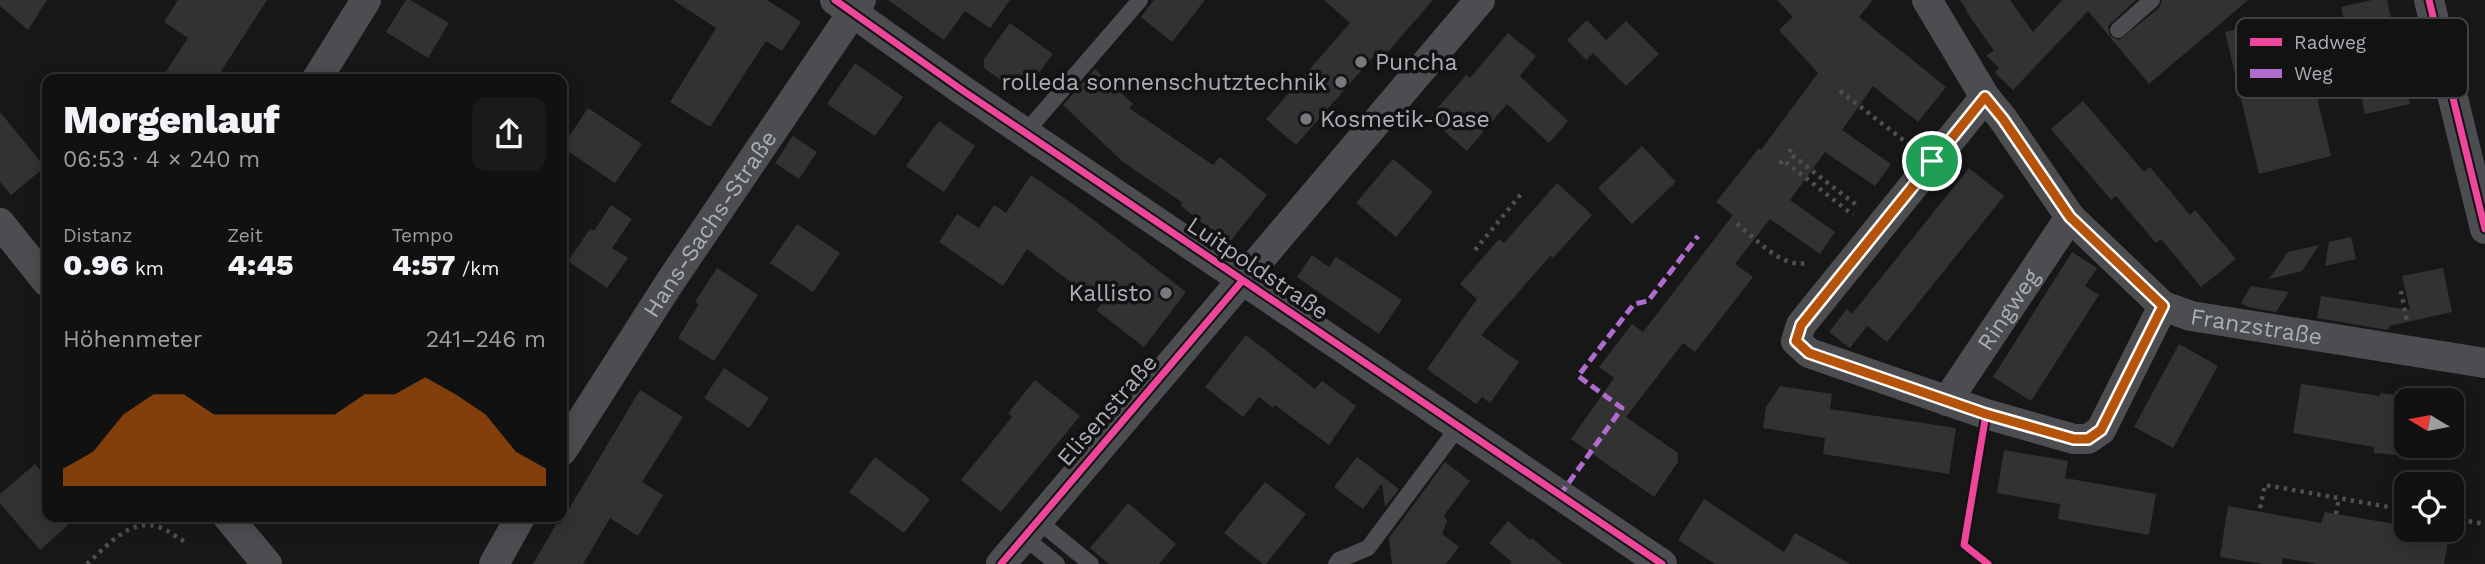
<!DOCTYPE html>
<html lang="de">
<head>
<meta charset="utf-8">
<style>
	:root { --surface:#111112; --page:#1a1a1b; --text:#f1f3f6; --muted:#9c9d9f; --line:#303132; --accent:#b45309 }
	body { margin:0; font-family:"Work Sans",sans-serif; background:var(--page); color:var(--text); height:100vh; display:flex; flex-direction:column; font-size:26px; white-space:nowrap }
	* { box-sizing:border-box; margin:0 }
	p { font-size:23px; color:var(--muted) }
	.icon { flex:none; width:38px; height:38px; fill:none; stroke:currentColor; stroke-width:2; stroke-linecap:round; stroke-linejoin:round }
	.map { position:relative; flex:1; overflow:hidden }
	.sheet { position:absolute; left:42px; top:74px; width:525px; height:448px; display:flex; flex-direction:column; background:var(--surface); border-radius:14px; box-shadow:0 4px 18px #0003,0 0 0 2px var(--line) }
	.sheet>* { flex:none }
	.needle { width:46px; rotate:280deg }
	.buttons { position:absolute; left:2394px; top:388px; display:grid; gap:14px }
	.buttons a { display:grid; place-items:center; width:70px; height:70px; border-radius:14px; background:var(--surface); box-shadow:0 4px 18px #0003,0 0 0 2px var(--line); font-size:35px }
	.pin { position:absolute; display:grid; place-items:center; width:60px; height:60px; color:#fff; margin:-30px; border:4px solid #fff; border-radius:50%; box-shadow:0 2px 7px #0007 }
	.round { display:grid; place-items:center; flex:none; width:74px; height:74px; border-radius:14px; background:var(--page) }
	.overview { display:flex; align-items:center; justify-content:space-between; height:119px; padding:0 21px }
	h1 { font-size:38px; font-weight:800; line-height:52px }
	.stats { display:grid; grid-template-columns:repeat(3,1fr); gap:10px; height:119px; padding:7px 21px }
	.stats div { display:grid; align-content:center }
	.stats b { font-size:30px; font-weight:800 }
	.stats small { font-size:19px; font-weight:400 }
	.stats p { font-size:19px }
	.chart { height:196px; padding:14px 21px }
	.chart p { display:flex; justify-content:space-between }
	.chart svg { width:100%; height:126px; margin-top:7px; fill:var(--accent); opacity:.7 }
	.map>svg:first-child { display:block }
</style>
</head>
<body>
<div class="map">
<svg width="2485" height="564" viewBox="0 0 2485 564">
	<rect width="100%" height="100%" fill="#171718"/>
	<g fill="#323233">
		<path d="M0 0H47L28 30 0 6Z"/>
		<path d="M178 0H267L216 79H161L188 38 164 22Z"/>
		<path d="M406 0H410L449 23 428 58 386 32Z"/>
		<path d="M673 0H767L801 22 782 51 766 41 710 127 670 102 716 28Z"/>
		<path d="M888 0H1010L990 28 965 11 944 40Z"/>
		<path d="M1154 0H1205L1172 42 1141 17Z"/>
		<path d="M1324 0H1433L1386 54 1380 49 1296 145 1266 119 1350 23Z"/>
		<path d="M1777 0H1873L1859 17 1946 87 1918 122 1873 86 1842 130 1891 164 1875 186 1825 152 1790 200 1835 232 1820 254 1770 219 1735 264 1753 277 1695 352 1683 343 1626 417 1678 453V462L1654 497 1571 439 1614 378 1599 367 1632 324 1643 332 1733 215 1716 202 1759 148 1761 150 1818 73 1779 30 1793 17Z"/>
		<path d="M1960 0H2010L2033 32 2062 0H2136L2108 26 2110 36 2119 40 2159 8 2162 0H2248L2149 84 2088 11 2013 90 1995 73 1999 68 1986 55 1994 51 1966 11 1967 10Z"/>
		<path d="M2372 0H2387L2410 104 2365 114 2341 7Z"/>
		<path d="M2282 19 2286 35 2301 31 2331 156 2259 174 2225 32Z"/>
		<path d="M1587 20 1606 40 1626 21 1659 54 1626 86 1593 53 1604 43 1586 60 1567 40Z"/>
		<path d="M1010 23 1053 54 1025 91H1016L984 68V59Z"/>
		<path d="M1508 33 1536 56 1520 76 1568 121 1549 143 1507 104 1467 151 1429 118 1466 75 1470 78Z"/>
		<path d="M855 63 903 97 875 136 827 104Z"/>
		<path d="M1095 69 1133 104 1129 108 1213 165 1220 157 1267 195 1228 244 1180 205 1183 203 1123 162 1063 105Z"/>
		<path d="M2083 101 2144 172 2150 167 2190 215 2195 210 2236 259 2201 287 2161 239 2156 243 2116 196 2111 200 2051 129Z"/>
		<path d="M588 108 642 144 615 183 562 147Z"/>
		<path d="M0 112 45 167 11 195 0 182Z"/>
		<path d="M939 121 975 146 944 192 906 166Z"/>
		<path d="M793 136 817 152 799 179 775 163Z"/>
		<path d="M1642 146 1676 182 1632 224 1598 188Z"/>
		<path d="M1393 159 1433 192 1396 237 1356 203Z"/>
		<path d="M1969 168 2004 196 1887 342 1855 316 1867 326 1850 348 1829 332 1847 309 1852 314Z"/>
		<path d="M1031 175 1074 205 1186 292 1144 347 1096 310 1101 305 1027 249 1003 286 939 242 957 214 979 228 994 205 1006 213Z"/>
		<path d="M1557 183 1592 215 1553 258 1550 256 1481 335 1519 362 1490 403 1482 397 1476 404 1427 369 1477 299 1460 284 1499 239 1504 243Z"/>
		<path d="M611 205 632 219 612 248 628 258 607 288 568 261 590 229 594 231Z"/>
		<path d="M797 224 840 253 813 292 770 263Z"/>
		<path d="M2351 237 2356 259 2325 266 2329 242Z"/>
		<path d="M2319 245 2302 271 2269 279 2288 252Z"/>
		<path d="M2072 252 2097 268 2085 286 2099 295 2031 401 1993 377Z"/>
		<path d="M1312 255 1329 267 1336 257 1402 300 1379 334 1297 277Z"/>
		<path d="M717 268 758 295 714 361 678 338 699 304 695 302Z"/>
		<path d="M2443 268 2452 312 2389 326 2388 330 2317 318 2321 296 2410 310 2402 276Z"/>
		<path d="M2251 286 2289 292 2276 312 2248 307 2241 303Z"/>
		<path d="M1246 335 1315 389 1322 381 1356 406 1329 445 1275 405 1273 408 1259 397 1243 417 1205 387Z"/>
		<path d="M2179 344 2218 366 2173 448 2134 427Z"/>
		<path d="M724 368 769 398 749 428 704 398Z"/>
		<path d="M1035 380 1080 416 1001 512 961 480 1012 417 1008 413Z"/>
		<path d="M2301 384 2380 396V393L2406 396V456L2374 453V447L2293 433Z"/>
		<path d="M1780 386 1832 394 1830 409 1956 428 1949 474 1823 454 1825 438 1763 428 1766 407Z"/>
		<path d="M640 390 683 417 642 482 663 495 638 536 610 518 583 564H533L557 523 560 524Z"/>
		<path d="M2004 450 2068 461 2065 478 2156 494 2149 535 2058 519 2060 504 1997 493Z"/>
		<path d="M875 457 930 499 904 533 849 492Z"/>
		<path d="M1357 457 1399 489 1385 507 1382 483 1363 509 1334 487Z"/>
		<path d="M1445 462 1470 481 1444 515 1447 521 1442 534 1459 547 1446 564H1392L1389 538Z"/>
		<path d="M35 464 47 478V516H78L40 550 0 503V494Z"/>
		<path d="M1265 482 1306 514 1266 564H1263L1224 533Z"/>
		<path d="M1704 499 1784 552 1795 533 1850 564H1715L1678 540Z"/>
		<path d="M1128 503 1176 544 1159 564H1109L1090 548Z"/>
		<path d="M2228 506 2321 523 2325 512 2406 526V530H2450L2444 564H2317L2283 558 2282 564H2263L2220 557Z"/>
		<path d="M1508 521 1530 540 1532 538 1563 564H1510L1512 562 1489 543Z"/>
	</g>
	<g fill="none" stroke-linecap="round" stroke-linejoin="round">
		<g stroke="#4d4f51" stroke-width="4.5" stroke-dasharray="3.5 5" stroke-linecap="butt">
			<path d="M1840 91 1911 146"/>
			<path d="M1791 149 1789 153 1859 207"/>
			<path d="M1780 164 1783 160 1853 215"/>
			<path d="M1737 224C1756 238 1783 271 1809 262"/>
			<path d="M1475 250 1521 194"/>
			<path d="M2401 291 2407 321"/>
			<path d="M2260 508 2265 485 2406 510"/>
			<path d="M2336 514 2339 498"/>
			<path d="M2452 518 2485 524"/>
			<path d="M87 564C106 547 130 517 159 527 168 530 176 537 184 541"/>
		</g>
		<g stroke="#4c4d50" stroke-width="16">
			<path d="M2118 30 2152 0"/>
			<path d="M1025 133 1140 0"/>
			<path d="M1037 520 1091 564"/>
			<path d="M1024 537 1057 564"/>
			<path d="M1336 564 1339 560 1368 548 1459 426"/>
		</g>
		<g stroke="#4c4d50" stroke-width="30">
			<path d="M835 0 962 90 1662 564"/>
			<path id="s1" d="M1927 0 1985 97 2003 119 2070 217 2163 306 2191 316 2485 363"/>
			<path d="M2429 0 2485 229"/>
			<path d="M317 79 366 0"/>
			<path d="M1985 97 1801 325 1796 341 1809 353 1986 414 2074 439H2088L2101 430 2163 306"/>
			<path d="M0 223 47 282"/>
			<path id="s2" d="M1947 401 2070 217"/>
			<path id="s3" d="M562 451 670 282 861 0"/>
			<path d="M227 516 267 564"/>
			<path d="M494 564 521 516"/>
			<path d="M1001 564 1480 0"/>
		</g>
		<path stroke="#b06ccc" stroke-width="5" stroke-dasharray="10 5" stroke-linecap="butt" d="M1560 495 1622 408 1578 376 1634 304 1648 301 1698 236"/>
		<g stroke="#121213" stroke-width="11">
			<g id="cycleway">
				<path d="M835 0 962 90 1662 564"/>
				<path d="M2429 0 2485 229"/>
				<path d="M1986 414 1964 545 1988 564"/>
				<path d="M1001 564 1242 281"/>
			</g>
		</g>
		<use href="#cycleway" stroke="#ed469a" stroke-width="7"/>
	</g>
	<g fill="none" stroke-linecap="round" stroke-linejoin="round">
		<g stroke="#fff" stroke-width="14">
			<path id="route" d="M1985 97 2003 119 2070 217 2163 306 2101 430 2088 439H2074L1986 414 1809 353 1796 341 1801 325Z"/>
		</g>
		<use href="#route" stroke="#b45309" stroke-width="9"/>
	</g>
	<g fill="#77797f" stroke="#121213" stroke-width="2.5">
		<circle cx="1361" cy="62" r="7"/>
		<circle cx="1341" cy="82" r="7"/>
		<circle cx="1306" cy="119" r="7"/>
		<circle cx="1166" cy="293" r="7"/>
	</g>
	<g text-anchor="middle" stroke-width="7" stroke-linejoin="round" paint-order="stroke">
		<g font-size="23" fill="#aaaeb7" stroke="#121213" text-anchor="start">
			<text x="1375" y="70">Puncha</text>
			<text x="1327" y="90" text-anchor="end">rolleda sonnenschutztechnik</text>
			<text x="1320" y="127">Kosmetik-Oase</text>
			<text x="1152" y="301" text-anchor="end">Kallisto</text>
		</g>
		<g font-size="23" fill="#aaaeb7" stroke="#121213">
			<text dy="8" stroke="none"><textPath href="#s3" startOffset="271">Hans-Sachs-Straße</textPath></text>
			<text transform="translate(1258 268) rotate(34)" y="8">Luitpoldstraße</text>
			<text dy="8" stroke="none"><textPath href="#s2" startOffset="110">Ringweg</textPath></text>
			<text dy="8" stroke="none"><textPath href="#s1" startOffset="485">Franzstraße</textPath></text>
			<text transform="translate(1107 410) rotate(-49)" y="8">Elisenstraße</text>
		</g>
	</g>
	<rect x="2236" y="18" width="232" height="80" rx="10" fill="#121213" stroke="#404144" stroke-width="2"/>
	<rect x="2250" y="38" width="32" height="8" fill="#ed469a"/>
	<rect x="2250" y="69" width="32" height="9" fill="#b06ccc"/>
	<g font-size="19" fill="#aaaeb7">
		<text x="2294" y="49">Radweg</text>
		<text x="2294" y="80">Weg</text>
	</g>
</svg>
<div class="buttons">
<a><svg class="needle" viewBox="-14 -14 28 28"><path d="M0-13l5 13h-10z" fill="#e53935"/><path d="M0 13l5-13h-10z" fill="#9c9d9f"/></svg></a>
<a><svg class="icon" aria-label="locate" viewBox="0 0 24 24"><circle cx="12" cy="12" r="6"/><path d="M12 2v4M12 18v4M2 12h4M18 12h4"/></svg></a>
</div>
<div class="pin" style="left:1932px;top:161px;background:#1e9e55"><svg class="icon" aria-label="arrive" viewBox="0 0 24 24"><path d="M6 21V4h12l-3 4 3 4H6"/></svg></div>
<section class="sheet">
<div class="overview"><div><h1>Morgenlauf</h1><p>06:53 · 4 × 240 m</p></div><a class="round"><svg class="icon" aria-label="share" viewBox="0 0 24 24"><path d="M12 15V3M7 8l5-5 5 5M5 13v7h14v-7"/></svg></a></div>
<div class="stats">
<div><p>Distanz</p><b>0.96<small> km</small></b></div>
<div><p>Zeit</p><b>4:45</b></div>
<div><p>Tempo</p><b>4:57<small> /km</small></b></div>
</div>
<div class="chart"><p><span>Höhenmeter</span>241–246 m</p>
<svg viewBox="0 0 160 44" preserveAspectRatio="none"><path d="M0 44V38L10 32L20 19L30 12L40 12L50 19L60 19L70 19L80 19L90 19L100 12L110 12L120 6L130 12L140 19L150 32L160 38V44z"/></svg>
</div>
</section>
</div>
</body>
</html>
